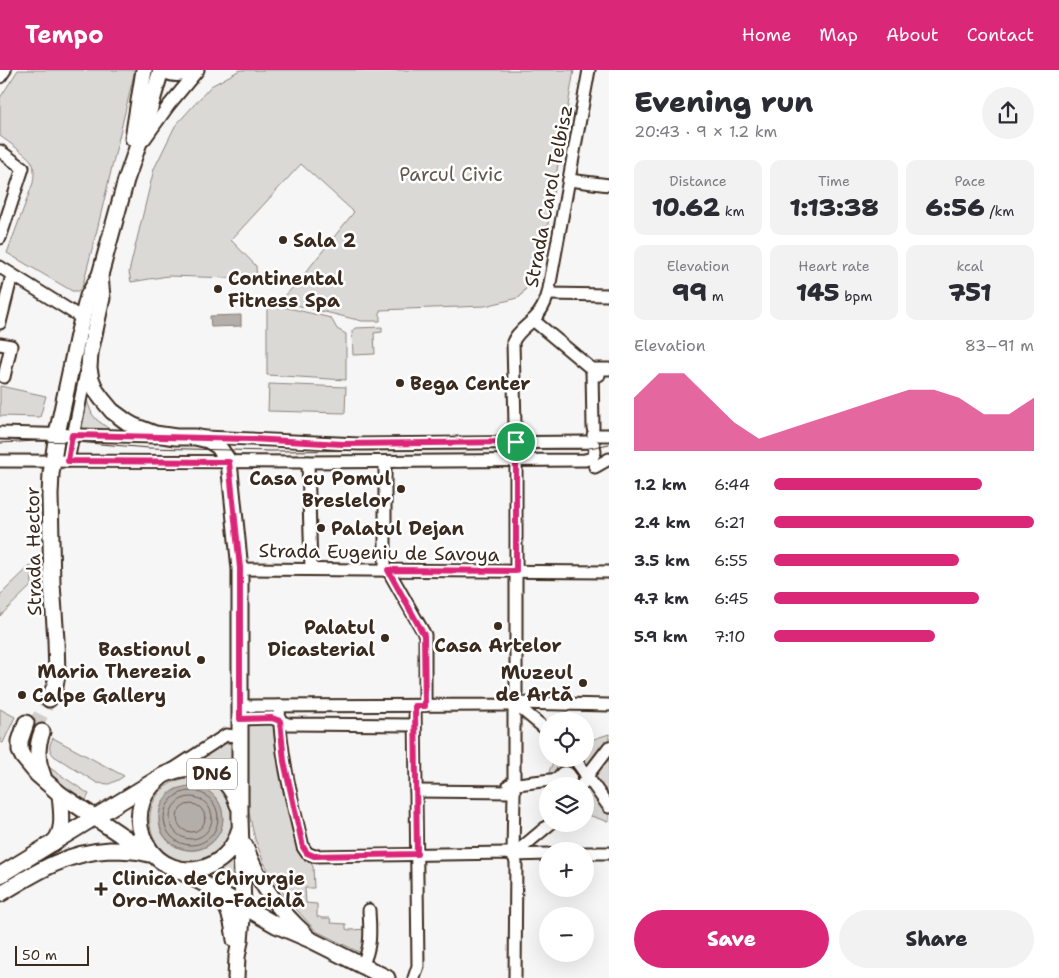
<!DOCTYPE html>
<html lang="en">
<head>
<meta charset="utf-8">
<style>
	:root { --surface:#fff; --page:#f2f2f3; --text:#2b2b33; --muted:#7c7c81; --accent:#db2777 }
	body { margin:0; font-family:"Shantell Sans",sans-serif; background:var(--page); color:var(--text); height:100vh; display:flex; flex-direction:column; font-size:19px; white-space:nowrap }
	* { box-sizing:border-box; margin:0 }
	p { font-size:16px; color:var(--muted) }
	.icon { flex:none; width:28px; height:28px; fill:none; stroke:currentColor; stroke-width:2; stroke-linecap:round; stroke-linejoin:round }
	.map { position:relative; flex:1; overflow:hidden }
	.sheet { display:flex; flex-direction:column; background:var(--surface); width:450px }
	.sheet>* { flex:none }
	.controls { position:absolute; left:539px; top:642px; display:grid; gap:10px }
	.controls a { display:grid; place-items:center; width:55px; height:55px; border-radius:50%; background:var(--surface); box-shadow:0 5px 20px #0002; font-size:25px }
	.scale { position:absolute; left:15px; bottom:12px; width:74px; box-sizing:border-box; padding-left:5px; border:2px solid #3b2a1e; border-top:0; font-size:14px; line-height:18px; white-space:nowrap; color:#3b2a1e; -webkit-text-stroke:4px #fff; paint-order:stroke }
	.pin { position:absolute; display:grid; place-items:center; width:42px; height:42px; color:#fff; margin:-21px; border:2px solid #fff; border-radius:50%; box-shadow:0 1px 5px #0007 }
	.round { display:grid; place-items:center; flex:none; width:52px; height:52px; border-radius:26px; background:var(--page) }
	.overview { display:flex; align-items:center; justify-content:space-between; height:85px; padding:0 25px }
	h1 { font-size:28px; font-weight:800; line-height:38px }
	.figures { display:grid; grid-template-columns:repeat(3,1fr); gap:8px; height:85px; padding:5px 25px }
	.figures div { display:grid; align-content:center; border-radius:10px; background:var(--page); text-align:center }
	.figures b { font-size:25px; font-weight:800 }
	.figures small { font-size:14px; font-weight:400 }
	.figures p { font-size:14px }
	.chart { height:140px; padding:10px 25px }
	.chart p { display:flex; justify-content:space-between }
	.chart svg { width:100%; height:90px; margin-top:5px; fill:var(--accent); opacity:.7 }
	.button { display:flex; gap:10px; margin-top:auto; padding:10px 25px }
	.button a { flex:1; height:58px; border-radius:30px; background:var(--accent); color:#fff; font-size:20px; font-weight:800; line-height:58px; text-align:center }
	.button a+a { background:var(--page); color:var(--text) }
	ul { padding:0 25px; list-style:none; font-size:16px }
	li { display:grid; grid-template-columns:80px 60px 1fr; align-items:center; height:38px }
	li i { height:12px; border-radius:6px; background:var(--accent) }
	header { display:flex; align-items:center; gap:30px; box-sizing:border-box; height:70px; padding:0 25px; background:var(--accent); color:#fff }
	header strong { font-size:24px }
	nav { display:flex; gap:28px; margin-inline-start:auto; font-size:18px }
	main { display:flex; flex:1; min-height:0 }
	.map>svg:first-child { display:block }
</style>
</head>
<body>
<header>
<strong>Tempo</strong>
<nav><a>Home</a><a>Map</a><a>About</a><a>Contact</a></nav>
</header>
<main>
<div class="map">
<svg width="609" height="908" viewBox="0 0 609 908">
	<rect width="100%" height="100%" fill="#f7f6f6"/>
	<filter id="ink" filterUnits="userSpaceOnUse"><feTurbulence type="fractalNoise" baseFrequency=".02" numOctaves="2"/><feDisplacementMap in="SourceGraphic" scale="10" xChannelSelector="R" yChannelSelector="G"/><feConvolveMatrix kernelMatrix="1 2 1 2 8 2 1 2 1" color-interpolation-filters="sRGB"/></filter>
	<g filter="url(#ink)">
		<g fill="#dbd9d6" stroke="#8b827a" fill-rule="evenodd">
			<path d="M18 0H135L97 160 82 218 78 221H72L7 183 33 113C34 106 35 99 32 92 28 85 8 72 0 66V28Z"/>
			<path d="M240 0H574L543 183 532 210 520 227 510 230 485 236 380 240V251H362L280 231 298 212 354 142 301 94 231 170 256 196 257 212 231 208 168 206 131 212 129 202 154 99 175 56 211 16Z"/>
			<path d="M267 233 331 248 337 259 346 264V310L267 305Z"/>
			<path d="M382 257V262L374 263 375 284 353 285 352 261 355 258Z"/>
			<path d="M269 314 346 317 345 343 268 341Z"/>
			<path d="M0 316 46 326 40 347 0 346Z"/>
			<path d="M86 328 92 344 97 350 112 361 78 360Z"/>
			<path d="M31 495 32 515 0 546V525Z"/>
			<path d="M0 639 15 647 3 673 0 672Z"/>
			<path d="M276 653 304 784 313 796 314 818H305L306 833 317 834V847H320L321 848H330L331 853 346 854V859L349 860 370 859 367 886 316 861 286 828 264 793 255 769 248 739 247 654Z"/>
			<path d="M609 664V673L589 700 578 689H585V672Z"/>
			<path d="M53 668 124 706 118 710 109 714 97 713 54 686C48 679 49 675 53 668Z"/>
			<path d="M220 672 232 674 233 707C220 696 213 692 196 687Z"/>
			<path d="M609 680V703L608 706 609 709V733L593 708Z"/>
			<path d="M555 689H572L580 704 573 705C566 695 557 704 548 707L550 699Z"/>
			<path d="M41 692 89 724 85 732 50 707Z"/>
			<path d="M187 708C244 707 248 786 195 791 143 796 130 718 187 708ZM198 717C241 730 223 790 182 779 174 777 166 771 162 763 155 748 160 723 179 718 185 717 192 717 198 717Z"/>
			<path d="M585 713 609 741V752L585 744Z"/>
			<path d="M235 783 236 818 211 800Z"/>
		</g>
		<g fill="#b4aeaa" stroke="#847972">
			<path d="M241 245V256L211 257 210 246Z"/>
			<circle cx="191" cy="748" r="32"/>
		</g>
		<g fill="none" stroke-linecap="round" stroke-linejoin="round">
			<g stroke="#6b5f56" stroke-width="1">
				<circle cx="191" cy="748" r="27"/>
				<circle cx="191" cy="748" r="21"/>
				<circle cx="191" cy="748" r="14"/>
			</g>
			<path stroke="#d1cdcb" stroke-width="15" stroke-dasharray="15 8" stroke-linecap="butt" d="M34 658 49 629"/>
			<g stroke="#3b2a1e" stroke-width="15">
				<g id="minor">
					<path d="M160 0C172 8 183 7 195 0"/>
					<path d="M0 7 5 0"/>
					<path d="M144 70 169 35 198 0"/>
					<path d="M0 81 23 98 0 168"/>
					<path d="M569 110 609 115"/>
					<path d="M0 197 82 248"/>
					<path d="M548 224 609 225"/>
					<path d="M533 250 599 305"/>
					<path d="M0 253 12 205"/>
					<path d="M0 274 11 276 4 307"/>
					<path d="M593 358 592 299H609"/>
					<path d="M0 363 156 367"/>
					<path d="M593 365H609"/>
					<path d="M0 391 308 392 585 390 592 388 595 382 594 375 587 372 359 374 205 367"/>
					<path d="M68 391 87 297"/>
					<path d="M308 392 311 499"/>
					<path d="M595 397 609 389"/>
					<path d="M240 499 609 502"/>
					<path d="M385 500V397"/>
					<path d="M388 500 425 565V635"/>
					<path d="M514 633 548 661"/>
					<path d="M240 636 508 635 514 633 609 635"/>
					<path d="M279 636C280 684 292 730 303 777L307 783 314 786 508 783 514 786 516 793 515 908"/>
					<path d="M240 649 272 648 288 654 415 655"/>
					<path d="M575 689 609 737"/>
					<path d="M172 700 226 665 235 666 240 671"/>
					<circle cx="565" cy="708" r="5.5"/>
					<path d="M509 715 559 709"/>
					<path d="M581 716 587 706 609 677"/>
					<path d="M416 721 514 722"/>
					<path d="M585 783H609"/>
					<path d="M513 785 514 722V633L516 628V397L513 272C517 262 527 256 534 249 541 242 545 234 548 224L589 0"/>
					<path d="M513 785 550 754"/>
					<path d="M513 785 548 784"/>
					<path d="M362 896C372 875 370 862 369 840"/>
					<path d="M414 908 418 896 415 636"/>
				</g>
			</g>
			<g stroke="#3b2a1e" stroke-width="19">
				<g id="major">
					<path d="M133 68 144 0"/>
					<path d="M100 205 102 228 90 283 89 298 91 309 96 321 102 329 112 341 127 352 134 356 155 364 176 367H195L208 370 218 376 229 392 240 499V748L243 837 240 871 237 887 236 908"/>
					<path d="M49 629 55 616 57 605 56 570 52 514 50 425 51 404 57 364 78 265 88 226 100 205 126 110 145 55 161 0"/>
					<path d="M26 653 20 671V681L23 687 37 704 60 724 149 784"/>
					<path d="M42 662C36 677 37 692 43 706"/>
					<path d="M160 708C112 745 155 820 211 795 225 788 235 776 239 761"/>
					<path d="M53 773C66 761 61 740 60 724"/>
					<path d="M245 776C257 810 278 840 305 864"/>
					<path d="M180 801 208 816 276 855 311 870 387 908"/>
					<path d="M0 805 164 705C194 690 228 702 238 735"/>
					<path d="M0 824C36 802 67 782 110 780 122 780 133 780 145 783"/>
					<path d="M218 825C230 837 233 854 235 870"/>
				</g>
			</g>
			<use href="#minor" stroke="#fff" stroke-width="11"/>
			<use href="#major" stroke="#fff" stroke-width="15"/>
			<path stroke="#3b2a1e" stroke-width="1" d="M0 373 36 371 76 372 149 378 270 381 583 379 595 377 609 374"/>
		</g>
	</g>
	<g fill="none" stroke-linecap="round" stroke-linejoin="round" filter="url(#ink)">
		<g stroke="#fff" stroke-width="10">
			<path id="route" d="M72 365 251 369 343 374 516 372V501L388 500 424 565 425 636H415L417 784 314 786 307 783 303 777 284 691 280 651 272 648 240 649V498L229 392 68 391Z"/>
		</g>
		<use href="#route" stroke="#db2777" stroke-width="6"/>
	</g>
	<g fill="#3b2a1e" stroke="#fff" stroke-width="2">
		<circle cx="283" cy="170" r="5"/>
		<circle cx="218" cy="219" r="5"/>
		<circle cx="400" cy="313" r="5"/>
		<circle cx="401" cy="419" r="5"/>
		<circle cx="321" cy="458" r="5"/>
		<circle cx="498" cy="556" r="5"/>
		<circle cx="385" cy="568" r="5"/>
		<circle cx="201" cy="590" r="5"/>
		<circle cx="583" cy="613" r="5"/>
		<circle cx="22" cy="625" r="5"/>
		<path d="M98.5 811.5h5v5h5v5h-5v5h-5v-5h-5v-5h5z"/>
	</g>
	<g text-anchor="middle" stroke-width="5" stroke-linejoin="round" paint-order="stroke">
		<rect fill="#fff" stroke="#766a62" stroke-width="1" x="187" y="688.5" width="50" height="31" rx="4"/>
		<g font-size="18" font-weight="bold" fill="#3b2a1e">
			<text x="212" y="710">DN6</text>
		</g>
		<g font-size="19" fill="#63564c" stroke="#fff">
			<text x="451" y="111">Parcul Civic</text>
		</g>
		<g font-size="19" fill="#3b2a1e" stroke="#fff">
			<text transform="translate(548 126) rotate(-79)" y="7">Strada Carol Telbisz</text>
			<text transform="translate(33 481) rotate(-91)" y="7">Strada Hector</text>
			<text transform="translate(379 482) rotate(1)" y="7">Strada Eugeniu de Savoya</text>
		</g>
		<g font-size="19" font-weight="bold" fill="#3b2a1e" stroke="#fff" text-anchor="start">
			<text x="293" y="177">Sala 2</text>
			<text x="228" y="215">Continental<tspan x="228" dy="22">Fitness Spa</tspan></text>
			<text x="410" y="320">Bega Center</text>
			<text x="391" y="415" text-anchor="end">Casa cu Pomul<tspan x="391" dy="22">Breslelor</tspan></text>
			<text x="331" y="465">Palatul Dejan</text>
			<text x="375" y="564" text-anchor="end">Palatul<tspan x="375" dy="22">Dicasterial</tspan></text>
			<text x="498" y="582" text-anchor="middle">Casa Artelor</text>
			<text x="191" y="586" text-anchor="end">Bastionul<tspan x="191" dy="22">Maria Therezia</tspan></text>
			<text x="573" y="609" text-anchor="end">Muzeul<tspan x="573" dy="22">de Artă</tspan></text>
			<text x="32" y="632">Calpe Gallery</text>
			<text x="112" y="815">Clinica de Chirurgie<tspan x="112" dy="22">Oro-Maxilo-Facială</tspan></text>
		</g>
	</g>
</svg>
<div class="controls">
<a><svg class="icon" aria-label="locate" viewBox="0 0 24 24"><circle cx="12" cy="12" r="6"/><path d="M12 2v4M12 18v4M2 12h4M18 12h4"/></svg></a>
<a><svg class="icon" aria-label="layers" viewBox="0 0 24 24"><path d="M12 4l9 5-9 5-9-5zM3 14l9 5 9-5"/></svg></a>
<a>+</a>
<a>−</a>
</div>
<div class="scale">50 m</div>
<div class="pin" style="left:516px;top:372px;background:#1e9e55"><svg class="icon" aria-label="arrive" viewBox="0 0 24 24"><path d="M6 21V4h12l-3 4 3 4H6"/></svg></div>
</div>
<section class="sheet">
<div class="overview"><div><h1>Evening run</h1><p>20:43 · 9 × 1.2 km</p></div><a class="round"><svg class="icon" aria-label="share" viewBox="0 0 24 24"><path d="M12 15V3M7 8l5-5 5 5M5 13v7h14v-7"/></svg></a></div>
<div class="figures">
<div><p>Distance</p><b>10.62<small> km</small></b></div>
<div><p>Time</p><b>1:13:38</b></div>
<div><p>Pace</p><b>6:56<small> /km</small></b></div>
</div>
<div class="figures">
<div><p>Elevation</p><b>99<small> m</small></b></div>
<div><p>Heart rate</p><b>145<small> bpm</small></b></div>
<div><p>kcal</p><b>751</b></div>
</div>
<div class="chart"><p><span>Elevation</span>83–91 m</p>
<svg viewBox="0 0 160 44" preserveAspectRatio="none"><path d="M0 44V18L10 6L20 6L30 18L40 30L50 38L60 34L70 30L80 26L90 22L100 18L110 14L120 14L130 18L140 26L150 26L160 18V44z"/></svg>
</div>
<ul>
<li><b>1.2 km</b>6:44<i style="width:80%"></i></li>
<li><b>2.4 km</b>6:21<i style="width:100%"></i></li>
<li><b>3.5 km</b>6:55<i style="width:71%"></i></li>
<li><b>4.7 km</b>6:45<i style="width:79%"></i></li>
<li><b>5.9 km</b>7:10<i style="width:62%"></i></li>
</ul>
<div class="button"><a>Save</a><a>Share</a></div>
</section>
</main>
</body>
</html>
